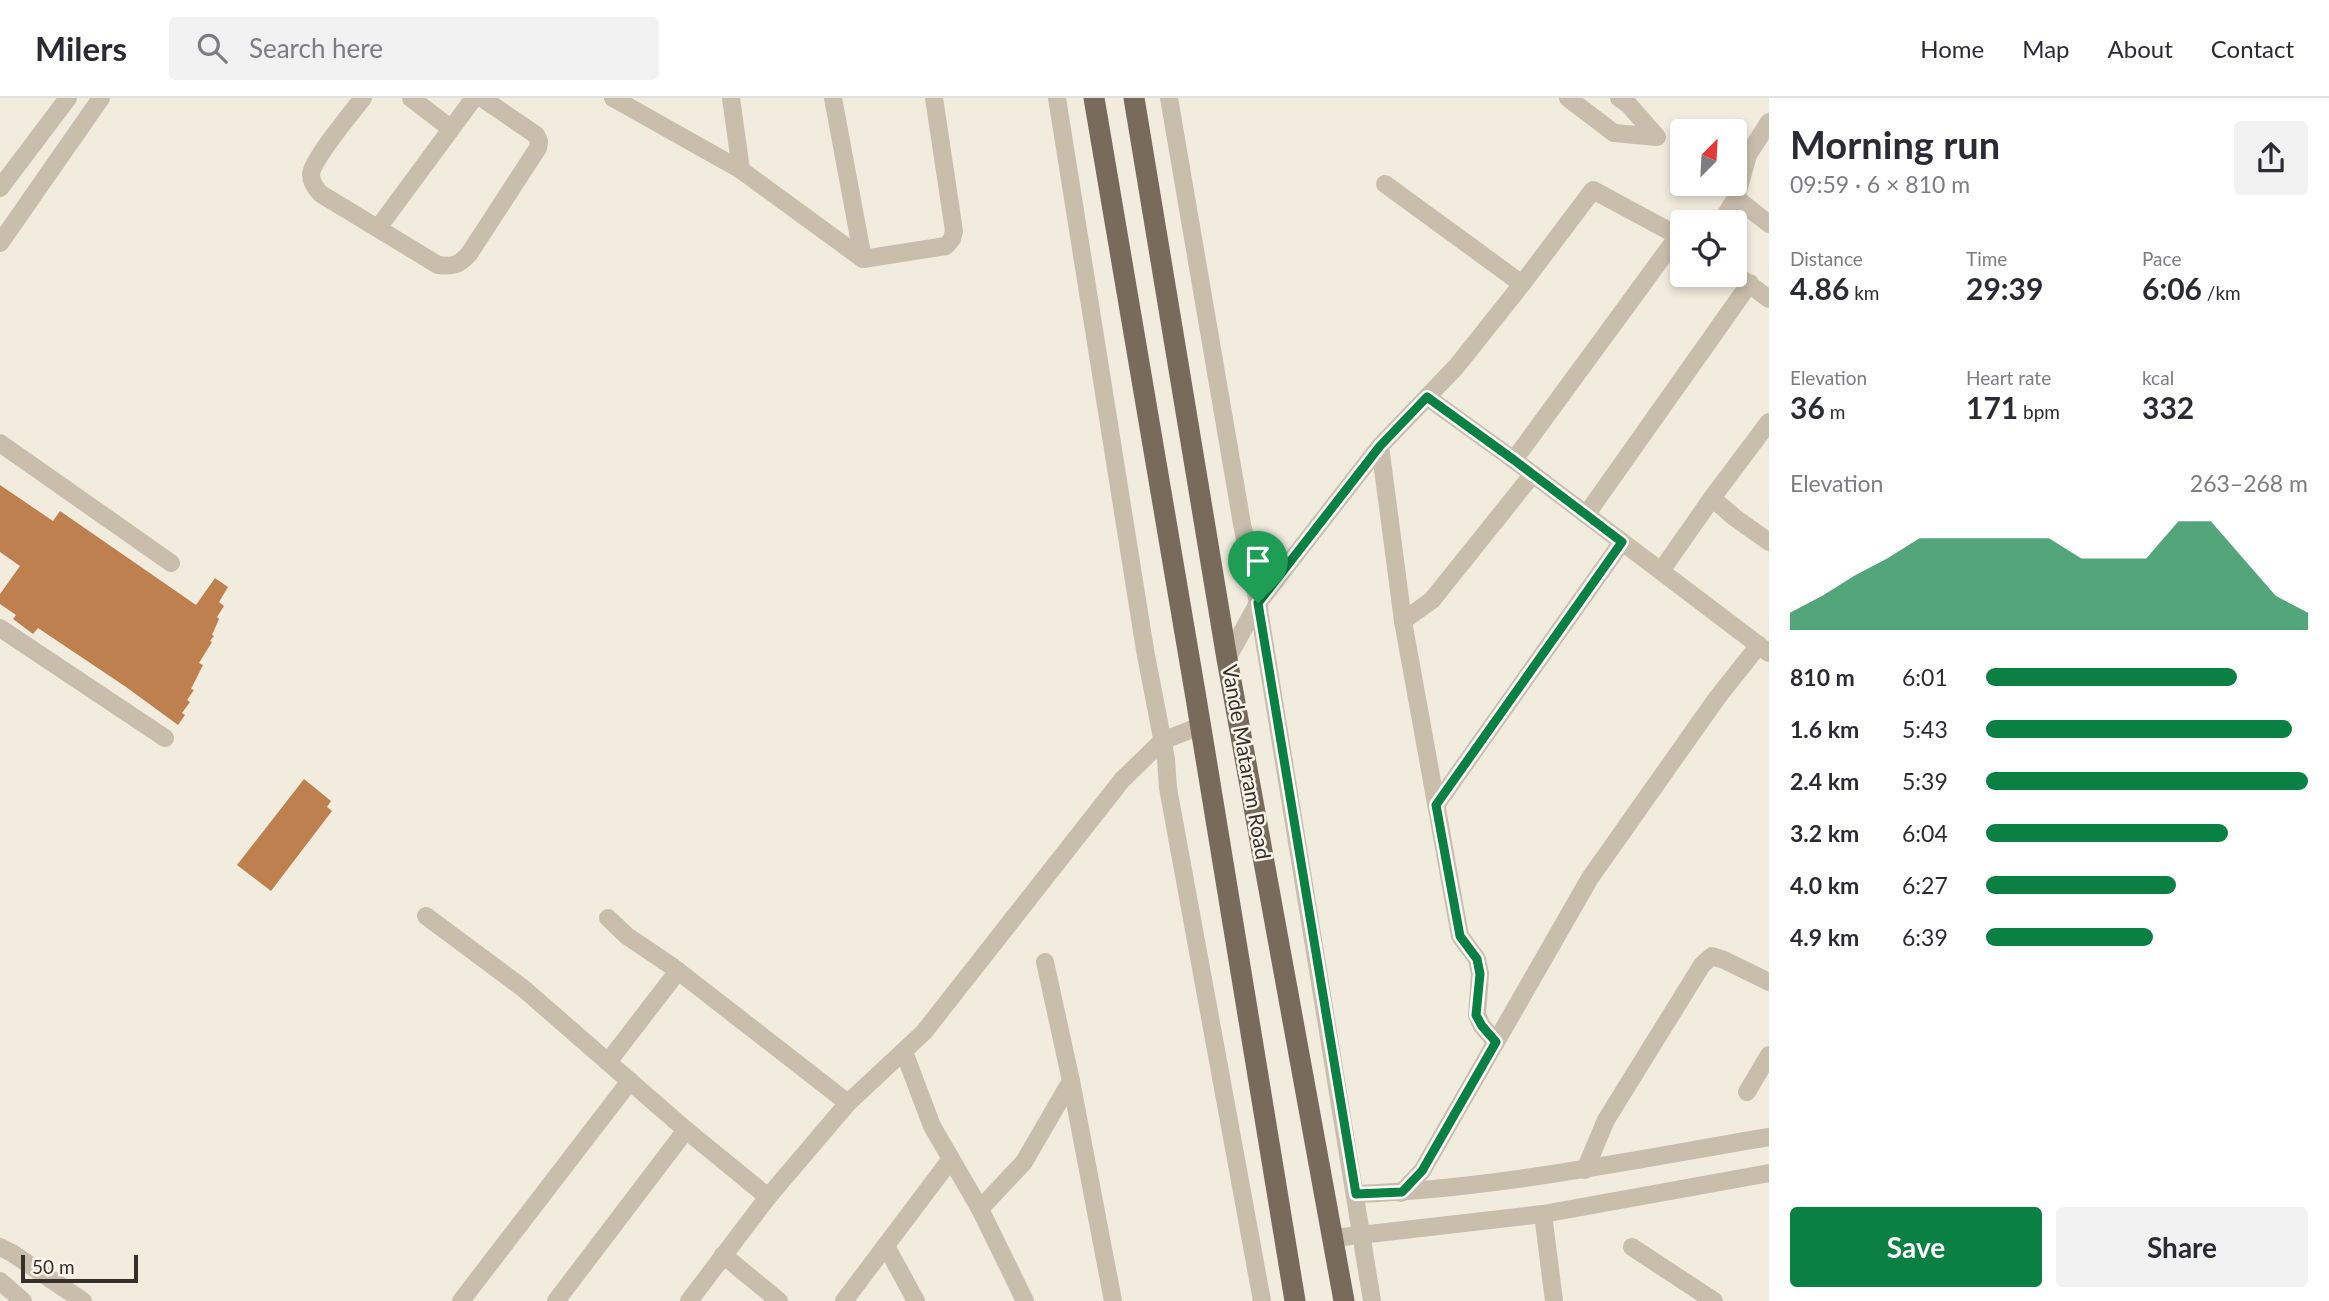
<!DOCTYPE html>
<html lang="en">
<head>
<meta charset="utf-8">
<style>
	:root { --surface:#fff; --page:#f2f2f3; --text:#2b2b33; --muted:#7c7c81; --line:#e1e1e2; --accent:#0b8043 }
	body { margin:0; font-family:Lato,sans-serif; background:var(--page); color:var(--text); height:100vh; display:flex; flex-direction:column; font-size:26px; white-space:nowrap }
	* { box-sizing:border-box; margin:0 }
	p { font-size:23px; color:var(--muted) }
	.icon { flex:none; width:38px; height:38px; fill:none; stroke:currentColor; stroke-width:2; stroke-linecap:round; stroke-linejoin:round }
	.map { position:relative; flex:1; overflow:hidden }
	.panel { display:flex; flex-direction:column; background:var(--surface); width:560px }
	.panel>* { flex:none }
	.needle { width:46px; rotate:24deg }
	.fabs { position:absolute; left:1670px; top:21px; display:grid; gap:14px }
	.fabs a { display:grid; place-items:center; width:77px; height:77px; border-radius:7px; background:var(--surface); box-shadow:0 4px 10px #0003; font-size:35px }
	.scale { position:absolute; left:21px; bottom:18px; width:117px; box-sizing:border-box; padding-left:7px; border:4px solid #37302a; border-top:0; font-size:19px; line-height:24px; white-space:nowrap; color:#37302a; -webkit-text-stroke:5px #f9f5ea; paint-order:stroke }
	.pin { position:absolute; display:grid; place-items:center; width:60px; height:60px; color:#fff; margin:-72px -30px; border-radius:50% 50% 50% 0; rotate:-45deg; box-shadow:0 0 7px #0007 }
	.pin .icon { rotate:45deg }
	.round { display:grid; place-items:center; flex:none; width:74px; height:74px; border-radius:7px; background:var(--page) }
	.summary { display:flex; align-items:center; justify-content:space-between; height:119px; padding:0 21px }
	h1 { font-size:38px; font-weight:700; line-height:52px }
	.figures { display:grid; grid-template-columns:repeat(3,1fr); gap:10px; height:119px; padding:7px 21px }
	.figures div { display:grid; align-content:center }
	.figures b { font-size:30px; font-weight:700 }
	.figures small { font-size:19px; font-weight:400 }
	.figures p { font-size:19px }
	.chart { height:196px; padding:14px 21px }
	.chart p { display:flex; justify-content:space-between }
	.chart svg { width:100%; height:126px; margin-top:7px; fill:var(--accent); opacity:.7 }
	.cta { display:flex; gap:14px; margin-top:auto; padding:14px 21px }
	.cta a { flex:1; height:80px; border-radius:7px; background:var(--accent); color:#fff; font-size:28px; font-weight:700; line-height:80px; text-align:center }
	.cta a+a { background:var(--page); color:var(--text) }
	ul { padding:0 21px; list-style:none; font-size:23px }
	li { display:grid; grid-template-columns:112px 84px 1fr; align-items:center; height:52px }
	li i { height:18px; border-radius:9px; background:var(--accent) }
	header { display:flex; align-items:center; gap:42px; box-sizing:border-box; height:98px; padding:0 35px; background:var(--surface); border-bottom:2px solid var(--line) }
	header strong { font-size:33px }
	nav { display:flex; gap:38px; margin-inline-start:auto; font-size:24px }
	.search { width:490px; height:63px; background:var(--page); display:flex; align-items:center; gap:18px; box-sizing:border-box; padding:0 24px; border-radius:7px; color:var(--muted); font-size:26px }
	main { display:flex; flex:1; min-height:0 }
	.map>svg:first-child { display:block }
</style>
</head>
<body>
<header>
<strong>Milers</strong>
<div class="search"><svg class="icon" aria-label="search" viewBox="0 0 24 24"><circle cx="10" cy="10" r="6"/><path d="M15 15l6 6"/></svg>Search here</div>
<nav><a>Home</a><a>Map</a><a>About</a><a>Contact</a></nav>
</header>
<main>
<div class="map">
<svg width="1769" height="1203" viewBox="0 0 1769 1203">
	<rect width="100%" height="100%" fill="#f1ecde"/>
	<g fill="#bf804f">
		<path d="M0 387 53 423 60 413 196 507 215 480 228 489 219 504 224 508 217 519 219 521 212 537 214 538 210 543 212 544 199 565 203 567 191 591 194 592 187 602 190 604 182 615 185 617 178 627 126 589 38 530 33 536 13 521 16 517 0 506V496L20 468 0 454Z"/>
		<path d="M304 681 331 703 327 709 332 713 271 793 237 767Z"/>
	</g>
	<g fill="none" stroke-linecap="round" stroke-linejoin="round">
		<g stroke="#c9beab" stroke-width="18">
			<path d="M363 0C352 14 313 61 311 76 311 84 316 91 321 96L438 167C453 169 459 167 469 156L538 50 539 43 536 37 482 0"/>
			<path d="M411 0 450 30"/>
			<path d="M613 0 741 72 863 161 946 148 952 141 954 133 934 0"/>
			<path d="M731 0 741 72"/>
			<path d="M833 0 863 161"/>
			<path d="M1057 0 1145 552 1166 661 1168 690 1262 1203"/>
			<path d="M1169 0 1242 426 1258 505 1372 1203"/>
			<path d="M1568 0 1614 35 1657 39 1629 7 1619 0"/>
			<path d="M1385 86 1522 186"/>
			<path d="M0 90 68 0"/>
			<path d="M1736 100 1769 126"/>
			<path d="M1721 124 1736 100 1748 57 1769 24"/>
			<path d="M378 130 474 0"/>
			<path d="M0 145 101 0"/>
			<path d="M1734 175 1769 201"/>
			<path d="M1427 299 1514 362 1769 555"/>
			<path d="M1769 324 1712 400 1734 419 1769 444"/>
			<path d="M0 345 171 465"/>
			<path d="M1380 348 1403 523 1460 838 1477 861 1480 876 1477 917 1482 928 1496 944"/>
			<path d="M1514 362 1678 138"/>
			<path d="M1586 417 1750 185"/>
			<path d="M1661 473 1712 400"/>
			<path d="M1403 523 1432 502 1533 376"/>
			<path d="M0 530 165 640"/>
			<path d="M1227 561 1258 505 1380 348 1456 269 1522 186 1593 92 1682 140"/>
			<path d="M1436 707 1622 444"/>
			<path d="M426 818 524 891 686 1032 768 1099"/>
			<path d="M608 820 627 838 673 869 848 1005"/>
			<path d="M1045 864 1071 983 1113 1203"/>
			<path d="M904 954 932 1028 980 1111 1025 1203"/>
			<path d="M608 964 678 873"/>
			<path d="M1747 994 1769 957"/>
			<path d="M1585 1072 1606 1022 1702 867 1712 858 1724 862 1769 884"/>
			<path d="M1401 1095 1422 1073 1590 780 1717 600 1759 547"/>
			<path d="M1356 1096C1495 1091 1632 1062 1769 1039"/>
			<path d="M980 1111 1024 1064 1071 983"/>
			<path d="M1543 1116 1554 1203"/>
			<path d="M1334 1140 1543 1116 1769 1075"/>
			<path d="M886 1148 916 1203"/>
			<path d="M0 1149 12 1155 83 1203"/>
			<path d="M1632 1149 1714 1203"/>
			<path d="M723 1157 779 1203"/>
			<path d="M0 1183 23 1203"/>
			<path d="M461 1203 630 983"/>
			<path d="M556 1203 686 1032"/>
			<path d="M689 1203 768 1099 848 1005 924 934 1122 682 1162 643 1200 628"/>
			<path d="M844 1203 951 1061"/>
		</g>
		<g stroke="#786b5c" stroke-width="21">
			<path d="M1094 0 1195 594 1295 1203"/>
			<path d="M1134 0 1227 561 1344 1203"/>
		</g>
	</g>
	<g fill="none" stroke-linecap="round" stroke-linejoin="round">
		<g stroke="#fff" stroke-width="14">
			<path id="route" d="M1427 299 1514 362 1622 444 1436 707 1460 838 1477 861 1480 876 1476 917 1482 928 1496 944 1422 1073 1402 1094 1356 1096 1258 505 1380 348Z"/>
		</g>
		<use href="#route" stroke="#0b8043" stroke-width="9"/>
	</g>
	<g text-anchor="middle" stroke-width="5" stroke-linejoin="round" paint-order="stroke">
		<g font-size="21" fill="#37302a" stroke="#f9f5ea">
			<text transform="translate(1246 664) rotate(80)" y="7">Vande Mataram Road</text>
		</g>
	</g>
</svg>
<div class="fabs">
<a><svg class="needle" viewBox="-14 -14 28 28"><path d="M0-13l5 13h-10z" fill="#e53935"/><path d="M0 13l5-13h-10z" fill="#7c7c81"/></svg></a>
<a><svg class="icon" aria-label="locate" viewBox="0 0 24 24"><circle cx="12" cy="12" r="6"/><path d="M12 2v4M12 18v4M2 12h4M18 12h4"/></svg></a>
</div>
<div class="scale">50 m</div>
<div class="pin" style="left:1258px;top:505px;background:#1e9e55"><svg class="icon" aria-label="arrive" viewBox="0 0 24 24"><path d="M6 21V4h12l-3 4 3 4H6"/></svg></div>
</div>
<section class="panel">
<div class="summary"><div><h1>Morning run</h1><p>09:59 · 6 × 810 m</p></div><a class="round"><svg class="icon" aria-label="share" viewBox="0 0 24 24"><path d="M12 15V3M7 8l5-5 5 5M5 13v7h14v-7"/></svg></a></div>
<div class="figures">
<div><p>Distance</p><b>4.86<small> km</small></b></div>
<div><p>Time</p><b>29:39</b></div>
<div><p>Pace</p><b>6:06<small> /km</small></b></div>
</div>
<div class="figures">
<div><p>Elevation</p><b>36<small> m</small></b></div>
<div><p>Heart rate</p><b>171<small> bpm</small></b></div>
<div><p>kcal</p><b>332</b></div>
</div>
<div class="chart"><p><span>Elevation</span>263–268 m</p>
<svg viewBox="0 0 160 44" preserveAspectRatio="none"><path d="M0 44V38L10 32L20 25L30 19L40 12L50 12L60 12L70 12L80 12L90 19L100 19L110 19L120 6L130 6L140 19L150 32L160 38V44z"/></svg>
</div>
<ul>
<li><b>810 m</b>6:01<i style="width:78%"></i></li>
<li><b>1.6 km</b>5:43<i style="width:95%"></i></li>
<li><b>2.4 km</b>5:39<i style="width:100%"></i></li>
<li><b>3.2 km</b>6:04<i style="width:75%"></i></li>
<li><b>4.0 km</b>6:27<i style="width:59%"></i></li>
<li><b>4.9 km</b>6:39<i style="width:52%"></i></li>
</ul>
<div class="cta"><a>Save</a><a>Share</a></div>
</section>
</main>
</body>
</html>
